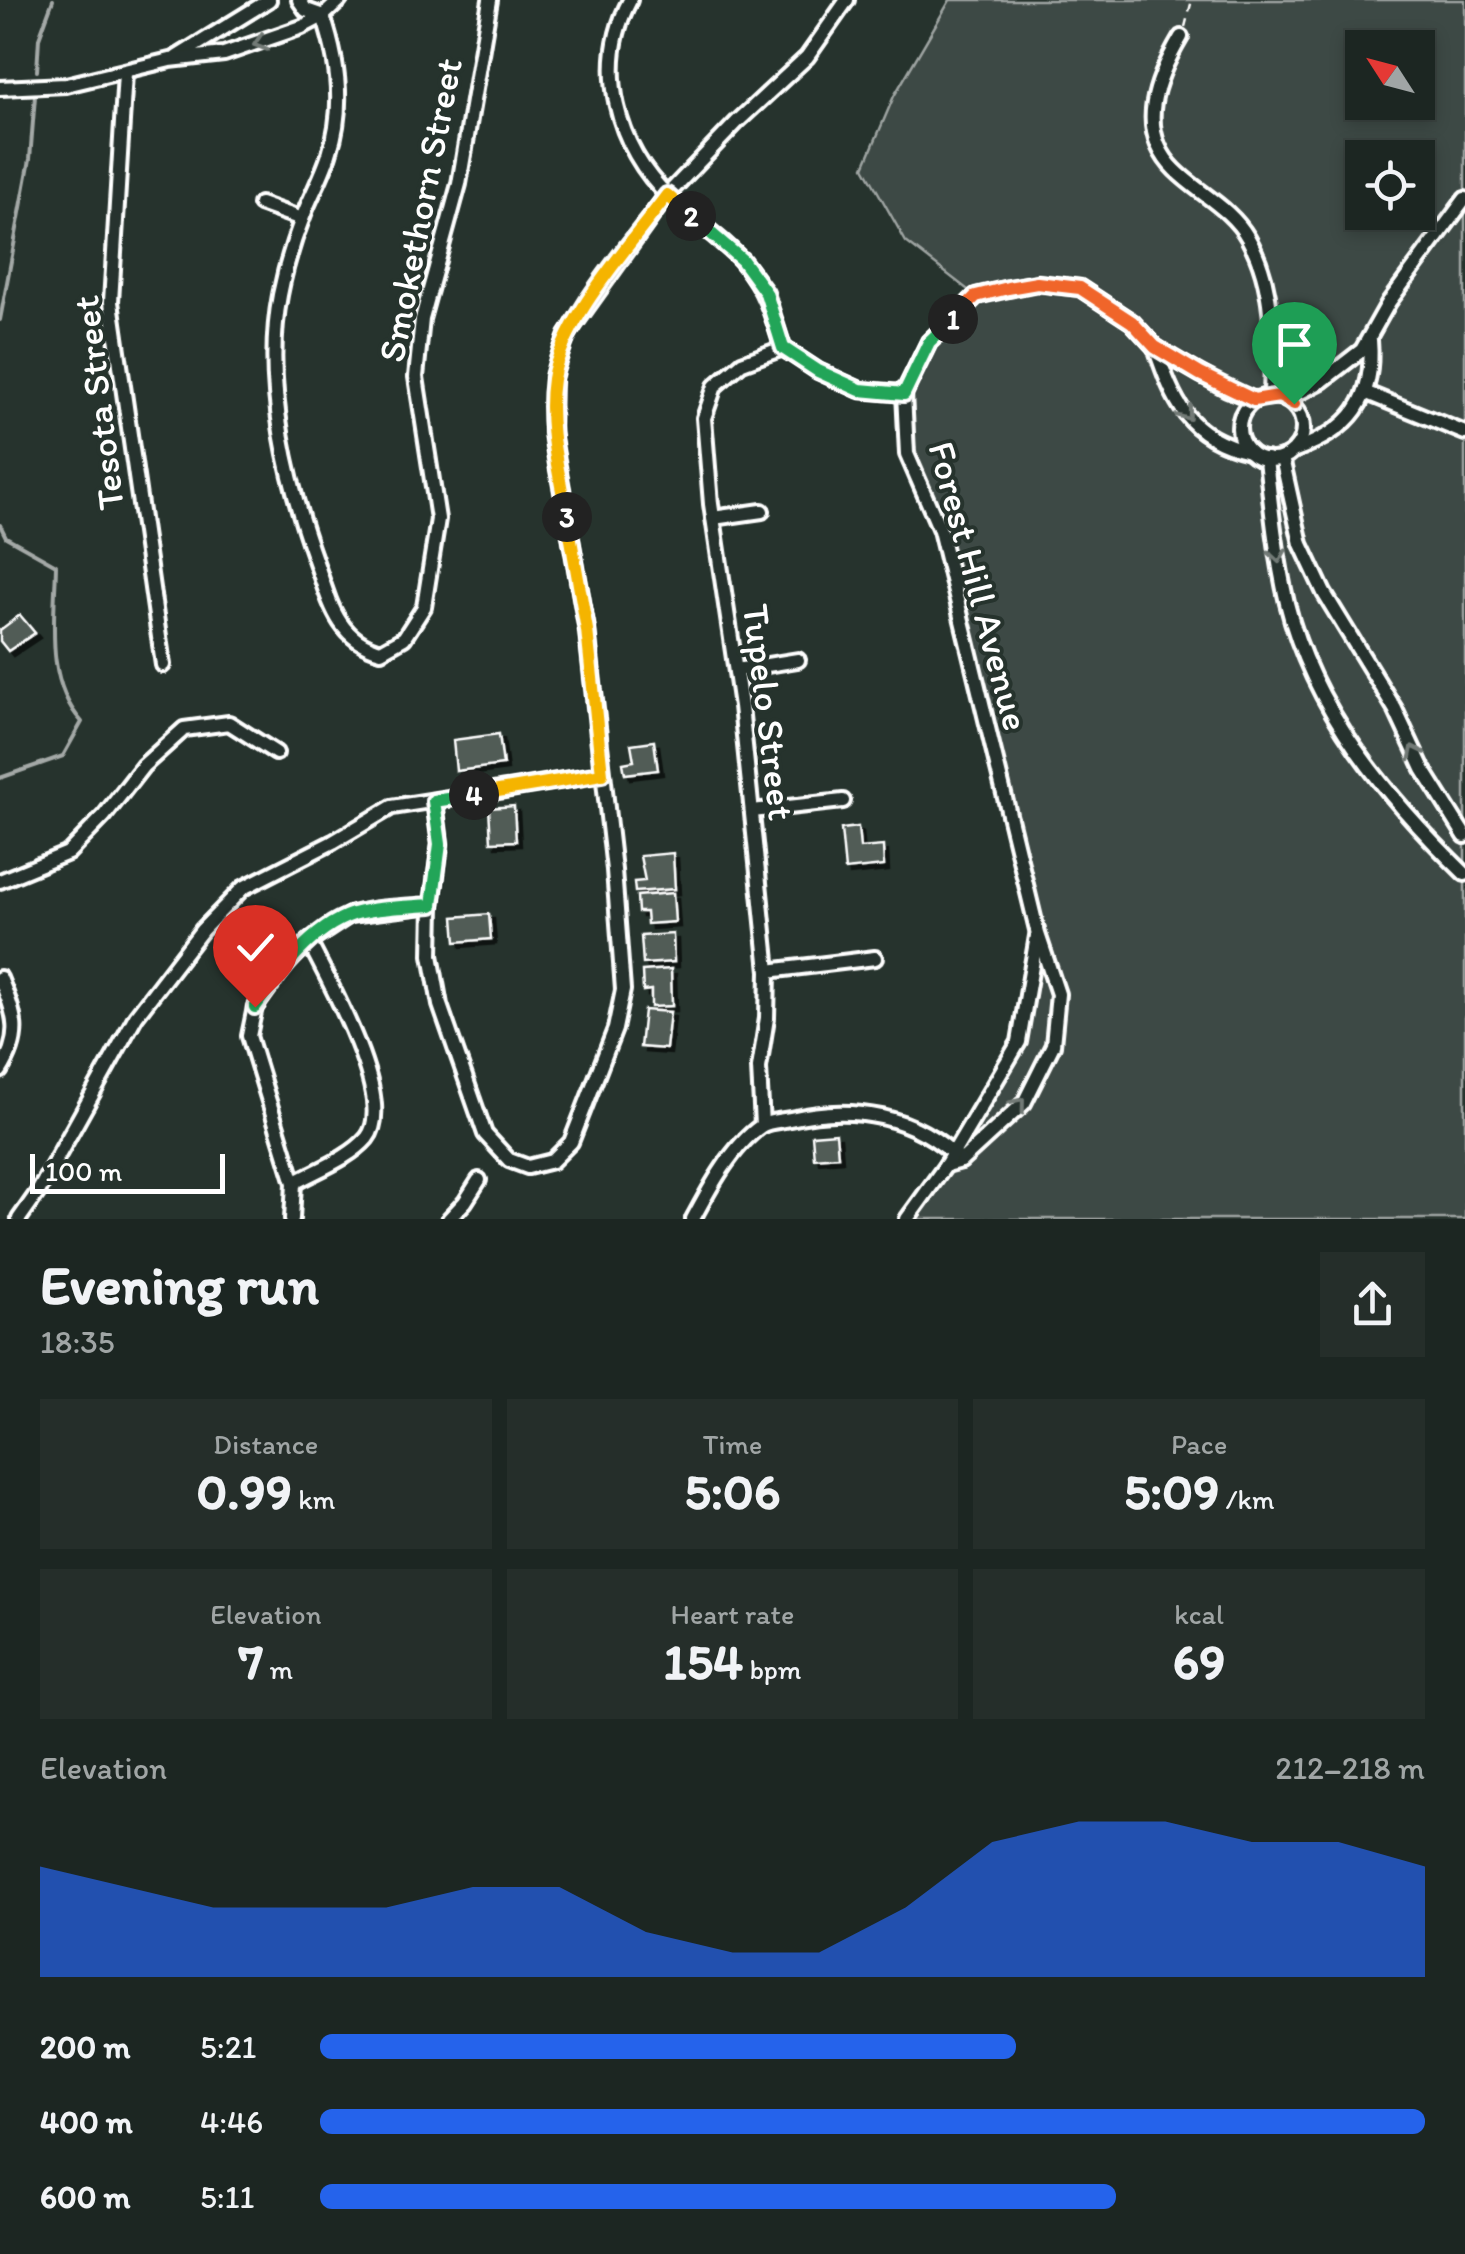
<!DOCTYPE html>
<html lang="en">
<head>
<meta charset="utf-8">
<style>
	:root { --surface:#1c2622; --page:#252e2a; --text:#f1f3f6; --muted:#a0a5a5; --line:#3a4340; --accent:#2563eb }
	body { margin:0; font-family:Itim,sans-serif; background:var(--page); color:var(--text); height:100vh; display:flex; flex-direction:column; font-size:38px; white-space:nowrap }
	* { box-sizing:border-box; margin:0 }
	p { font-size:32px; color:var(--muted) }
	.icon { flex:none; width:55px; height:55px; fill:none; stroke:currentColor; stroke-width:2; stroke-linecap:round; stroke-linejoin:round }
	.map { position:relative; height:1219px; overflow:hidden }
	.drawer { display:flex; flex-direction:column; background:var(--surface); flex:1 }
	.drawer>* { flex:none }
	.needle { width:65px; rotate:306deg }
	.fabs { position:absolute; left:1345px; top:30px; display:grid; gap:20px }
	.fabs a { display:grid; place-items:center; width:90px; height:90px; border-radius:0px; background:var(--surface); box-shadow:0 5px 15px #0003,0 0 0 2px var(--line); font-size:50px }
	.scale { position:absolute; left:30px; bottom:25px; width:195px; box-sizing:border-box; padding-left:10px; border:5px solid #fff; border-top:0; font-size:28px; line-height:35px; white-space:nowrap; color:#fff; -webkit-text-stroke:8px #26332d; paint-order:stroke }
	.pin { position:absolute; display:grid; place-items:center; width:85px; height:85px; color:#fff; margin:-102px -42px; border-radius:50% 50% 50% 0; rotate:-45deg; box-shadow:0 0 10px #0007 }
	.pin .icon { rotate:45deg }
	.km { position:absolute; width:50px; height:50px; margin:-25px; border-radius:50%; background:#222; color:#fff; font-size:28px; line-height:50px; text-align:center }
	.round { display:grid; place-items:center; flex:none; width:105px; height:105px; border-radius:0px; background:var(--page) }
	.summary { display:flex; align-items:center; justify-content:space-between; height:170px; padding:0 40px }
	h1 { font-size:55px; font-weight:700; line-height:75px }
	.metrics { display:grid; grid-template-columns:repeat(3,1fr); gap:15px; height:170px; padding:10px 40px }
	.metrics div { display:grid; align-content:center; border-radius:0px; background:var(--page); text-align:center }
	.metrics b { font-size:50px; font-weight:700 }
	.metrics small { font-size:28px; font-weight:400 }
	.metrics p { font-size:28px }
	.chart { height:280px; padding:20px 40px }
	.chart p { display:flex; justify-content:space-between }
	.chart svg { width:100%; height:180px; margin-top:10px; fill:var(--accent); opacity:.7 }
	ul { padding:0 40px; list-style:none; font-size:32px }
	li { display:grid; grid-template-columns:160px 120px 1fr; align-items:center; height:75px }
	li i { height:25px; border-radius:12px; background:var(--accent) }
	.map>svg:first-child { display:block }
</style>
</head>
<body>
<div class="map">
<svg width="1465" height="1219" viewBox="0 0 1465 1219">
	<defs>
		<filter id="shadow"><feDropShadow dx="5" dy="5" stdDeviation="0" flood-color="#0009"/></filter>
	</defs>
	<rect width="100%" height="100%" fill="#26332d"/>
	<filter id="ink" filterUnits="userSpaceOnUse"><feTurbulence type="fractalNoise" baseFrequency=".01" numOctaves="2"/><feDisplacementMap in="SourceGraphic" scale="20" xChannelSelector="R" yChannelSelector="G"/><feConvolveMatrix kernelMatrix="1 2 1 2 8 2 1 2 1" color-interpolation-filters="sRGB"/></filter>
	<g filter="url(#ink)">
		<path fill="#3e4944" stroke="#9ea4a2" stroke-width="2.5" fill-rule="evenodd" d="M950 0H1465V1219H907L1018 1042 1038 934 940 530 907 454 904 393 929 342 976 296 906 242 864 167 894 96ZM1362 48H1418V102H1362ZM1362 158H1418V212H1362Z"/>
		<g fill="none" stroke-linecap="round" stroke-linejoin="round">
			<g stroke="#a4a9a7" stroke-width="4">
				<path d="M37 71 39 38 53 0"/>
				<path d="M0 320 30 159 35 96"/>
				<path d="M0 525 6 537 56 565C55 618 44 680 82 722L63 756 0 778"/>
			</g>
		</g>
		<g fill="#515c57" stroke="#fff" stroke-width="2.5" filter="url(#shadow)">
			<path d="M20 615 35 633 8 651 0 641V630Z"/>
			<path d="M499 734 503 765 456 771 453 740Z"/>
			<path d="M654 741 658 770 625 774 623 763 634 761 631 744Z"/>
			<path d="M514 806 516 841 491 842 489 808Z"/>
			<path d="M858 827 860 848 883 846 884 866 845 870 841 829Z"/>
			<path d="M673 853 675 889 635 892 634 882 645 881 640 856Z"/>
			<path d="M673 893 675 922 647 924 646 912H638L637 896Z"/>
			<path d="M489 914 491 939 456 942 454 917Z"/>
			<path d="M673 934 674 962 643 964 641 936Z"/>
			<path d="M671 969 672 1006 651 1007V990L643 991 642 971Z"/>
			<path d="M644 1010 670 1012 666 1049 640 1047Z"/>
			<path d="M836 1133 838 1156 814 1158 812 1135Z"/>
		</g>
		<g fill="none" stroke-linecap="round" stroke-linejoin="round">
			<g stroke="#fff" stroke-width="20">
				<g id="minor">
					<path d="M299 0 306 10 323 16"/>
					<path d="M630 0C595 66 616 147 670 198 693 220 725 239 745 265 766 291 773 317 783 348L818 371 860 390 904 393"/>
					<path d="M323 16C338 60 345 106 330 151 324 173 312 193 304 214 294 239 285 269 280 295 263 383 287 482 317 565 330 603 338 640 381 651L404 638 424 607 438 519 416 377 422 319 459 184 490 0"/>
					<path d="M1181 37C1156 79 1135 130 1175 170 1198 193 1231 208 1248 238 1275 285 1273 342 1271 395"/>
					<path d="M177 57 269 0"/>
					<path d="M125 73 111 302 163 665"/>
					<path d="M0 88 66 85 170 60 224 54 302 27 323 16 340 0"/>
					<path d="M260 204 302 219"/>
					<path d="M1155 347C1174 402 1187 437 1249 451"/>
					<path d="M1367 393 1465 433"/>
					<circle cx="1271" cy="428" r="32"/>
					<path d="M1287 399 1322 381 1362 350 1389 302 1465 199"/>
					<path d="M1295 450C1351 430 1375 400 1370 340"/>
					<path d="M1282 458 1301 544 1324 593 1395 709 1423 769 1465 836"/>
					<path d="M1266 459C1271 507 1276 556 1287 603 1313 710 1388 799 1465 874"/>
					<path d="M713 518 762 511"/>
					<path d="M736 670 798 660"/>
					<path d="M435 801 440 844 432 905 431 955 440 1005 485 1134 509 1160 528 1167 552 1161 571 1142 584 1109 615 1029 623 990 614 870 587 630 552 433 553 377 567 335 667 195 737 122 807 57 847 0"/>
					<path d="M752 811 843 801"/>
					<path d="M0 881 68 853 104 816 143 766 184 729 229 723 276 753"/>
					<path d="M768 971 875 958"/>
					<path d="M0 978C15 1015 23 1035 0 1071"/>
					<path d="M762 1125 759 1068 767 1018 768 971 741 706 711 504 704 418 715 386 742 363 783 348"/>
					<path d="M946 1165 961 1161 1024 1103 1053 1045 1058 994 1038 934 940 530 907 454 904 393 929 342 976 296 1037 283 1080 288 1132 322 1155 347 1172 358 1227 389 1254 400"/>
					<path d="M294 1183C317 1170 350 1158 367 1138 397 1101 328 980 309 942"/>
					<path d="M19 1219 38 1192 136 1016 202 930 243 888 333 842 392 807 602 774"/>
					<path d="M292 1219 294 1183 249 1036 255 1007 284 966 309 942 350 915 432 905"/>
					<path d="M449 1219 465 1202 479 1180"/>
					<path d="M693 1219C709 1189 732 1146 761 1126 768 1121 781 1121 790 1119 852 1104 916 1115 961 1161"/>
					<path d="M907 1219 946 1165 1019 1042 1037 936"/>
				</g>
			</g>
			<path stroke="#fff" stroke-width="2.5" stroke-dasharray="8 8" stroke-linecap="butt" d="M1185 27 1192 0"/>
			<use href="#minor" stroke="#26332d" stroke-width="12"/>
		</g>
		<defs><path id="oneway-chevron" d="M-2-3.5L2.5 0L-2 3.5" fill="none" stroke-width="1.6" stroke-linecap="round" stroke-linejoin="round" transform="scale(2.5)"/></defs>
		<g stroke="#727a76">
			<use href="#oneway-chevron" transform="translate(260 43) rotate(162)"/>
			<use href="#oneway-chevron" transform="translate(1186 414) rotate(53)"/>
			<use href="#oneway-chevron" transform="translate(1278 556) rotate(80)"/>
			<use href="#oneway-chevron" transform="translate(1415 752) rotate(-116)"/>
			<use href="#oneway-chevron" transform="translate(1019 1104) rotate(-51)"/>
		</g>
	</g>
	<g fill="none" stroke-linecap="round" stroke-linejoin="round" filter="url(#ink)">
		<g stroke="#fff" stroke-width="20">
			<path id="split-1" d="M953 319 976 296 1008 288 1037 283 1080 288 1132 322 1155 347 1200 374 1254 400 1279 396 1294 404"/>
		</g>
		<g stroke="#fff" stroke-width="20">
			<path id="split-2" d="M691 216 742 260 766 293 783 348 818 371 860 390 904 394 929 342 953 319"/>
		</g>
		<g stroke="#fff" stroke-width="20">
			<path id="split-3" d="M567 517C559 472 546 425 553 379 562 319 631 244 667 195L691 216"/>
		</g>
		<g stroke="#fff" stroke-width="20">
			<path id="split-4" d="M474 795 602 774 587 630 567 517"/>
		</g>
		<g stroke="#fff" stroke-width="20">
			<path id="split-5" d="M255 1007C279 973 311 928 353 914 378 907 406 907 432 905L440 844 434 801 474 795"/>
		</g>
		<use href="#split-1" stroke="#f0652b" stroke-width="12"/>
		<use href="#split-2" stroke="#22a559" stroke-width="12"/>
		<use href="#split-3" stroke="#f5b400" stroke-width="12"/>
		<use href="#split-4" stroke="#f5b400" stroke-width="12"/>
		<use href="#split-5" stroke="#22a559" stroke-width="12"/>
	</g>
	<g text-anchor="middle" stroke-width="8" stroke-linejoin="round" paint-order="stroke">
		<g font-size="38" fill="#fff" stroke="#26332d">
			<text transform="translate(420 210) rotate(-79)" y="13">Smokethorn Street</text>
			<text transform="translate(98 403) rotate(-97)" y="13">Tesota Street</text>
			<text transform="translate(979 586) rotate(75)" y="13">Forest Hill Avenue</text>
			<text transform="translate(769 712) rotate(83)" y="13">Tupelo Street</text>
		</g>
	</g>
</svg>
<div class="fabs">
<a><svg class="needle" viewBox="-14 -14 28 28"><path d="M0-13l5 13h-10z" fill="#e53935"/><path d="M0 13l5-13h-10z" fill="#a0a5a5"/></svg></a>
<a><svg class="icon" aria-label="locate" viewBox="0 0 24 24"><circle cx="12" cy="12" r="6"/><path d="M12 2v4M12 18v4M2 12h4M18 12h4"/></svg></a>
</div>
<div class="scale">100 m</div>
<div class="pin" style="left:1294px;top:404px;background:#1e9e55"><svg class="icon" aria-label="arrive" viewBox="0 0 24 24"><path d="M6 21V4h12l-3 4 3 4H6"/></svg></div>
<div class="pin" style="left:255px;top:1007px;background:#d93025"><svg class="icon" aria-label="check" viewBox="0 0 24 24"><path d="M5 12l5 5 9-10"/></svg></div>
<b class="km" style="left:953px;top:319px">1</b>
<b class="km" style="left:691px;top:216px">2</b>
<b class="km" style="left:567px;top:517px">3</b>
<b class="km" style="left:474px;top:795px">4</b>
</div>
<section class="drawer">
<div class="summary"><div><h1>Evening run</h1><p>18:35</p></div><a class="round"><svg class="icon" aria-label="share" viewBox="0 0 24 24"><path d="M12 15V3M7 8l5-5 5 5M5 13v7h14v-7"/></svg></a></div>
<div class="metrics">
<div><p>Distance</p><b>0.99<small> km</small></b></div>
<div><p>Time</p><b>5:06</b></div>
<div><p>Pace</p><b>5:09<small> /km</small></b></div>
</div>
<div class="metrics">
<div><p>Elevation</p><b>7<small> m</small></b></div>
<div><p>Heart rate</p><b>154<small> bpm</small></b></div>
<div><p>kcal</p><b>69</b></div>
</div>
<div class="chart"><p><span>Elevation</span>212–218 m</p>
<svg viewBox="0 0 160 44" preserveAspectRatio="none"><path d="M0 44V17L10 22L20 27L30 27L40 27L50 22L60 22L70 33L80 38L90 38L100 27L110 11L120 6L130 6L140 11L150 11L160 17V44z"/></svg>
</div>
<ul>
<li><b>200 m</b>5:21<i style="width:63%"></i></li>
<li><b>400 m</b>4:46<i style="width:100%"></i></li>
<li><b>600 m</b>5:11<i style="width:72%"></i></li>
</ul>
</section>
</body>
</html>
